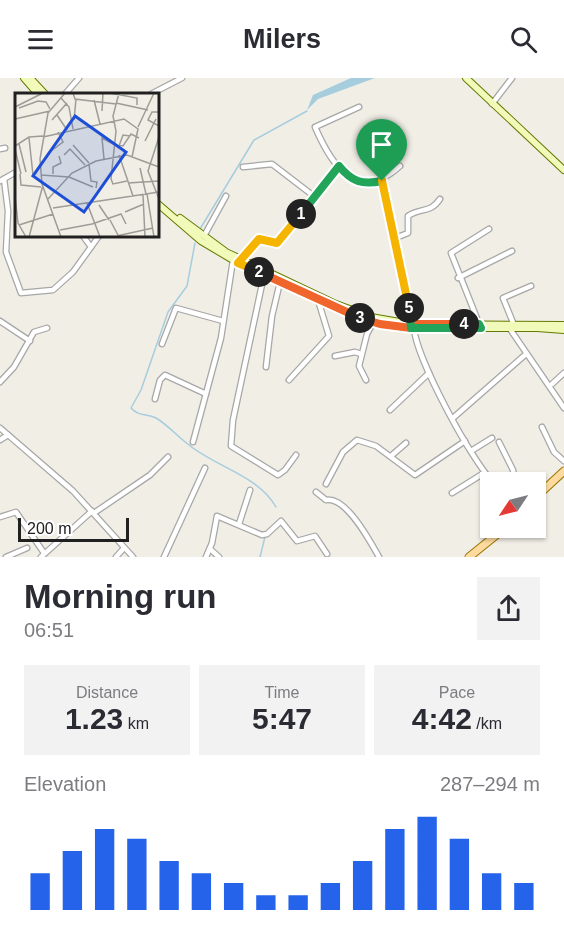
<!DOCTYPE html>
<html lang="en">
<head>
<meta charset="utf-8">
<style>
	:root { --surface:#fff; --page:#f2f2f3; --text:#2b2b33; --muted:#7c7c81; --accent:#2563eb }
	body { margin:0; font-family:Arial,sans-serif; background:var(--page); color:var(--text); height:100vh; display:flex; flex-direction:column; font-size:22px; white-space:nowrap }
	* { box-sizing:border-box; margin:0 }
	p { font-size:20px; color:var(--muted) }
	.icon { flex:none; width:33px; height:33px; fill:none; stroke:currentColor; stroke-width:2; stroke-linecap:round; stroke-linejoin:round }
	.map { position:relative; height:479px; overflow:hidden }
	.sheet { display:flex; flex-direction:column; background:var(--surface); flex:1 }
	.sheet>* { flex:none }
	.needle { width:39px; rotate:235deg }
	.controls { position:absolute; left:480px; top:394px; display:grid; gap:12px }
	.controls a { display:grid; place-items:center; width:66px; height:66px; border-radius:0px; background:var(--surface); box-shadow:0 2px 4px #0004; font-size:30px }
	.scale { position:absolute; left:18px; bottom:15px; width:111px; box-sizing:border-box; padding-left:6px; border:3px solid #202020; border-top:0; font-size:16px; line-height:21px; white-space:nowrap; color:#202020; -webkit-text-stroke:4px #fff; paint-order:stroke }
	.pin { position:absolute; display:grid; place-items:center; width:51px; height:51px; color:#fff; margin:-62px -26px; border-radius:50% 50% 50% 0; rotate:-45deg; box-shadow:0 0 6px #0007 }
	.pin .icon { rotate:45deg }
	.km { position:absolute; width:30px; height:30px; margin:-15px; border-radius:50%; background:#222; color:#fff; font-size:16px; line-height:30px; text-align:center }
	.round { display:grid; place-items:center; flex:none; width:63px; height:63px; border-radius:0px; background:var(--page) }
	.headline { display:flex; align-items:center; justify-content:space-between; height:102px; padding:0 24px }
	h1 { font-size:33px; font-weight:600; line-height:45px }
	.stats { display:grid; grid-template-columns:repeat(3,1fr); gap:9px; height:102px; padding:6px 24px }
	.stats div { display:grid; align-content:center; border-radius:0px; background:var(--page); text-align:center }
	.stats b { font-size:30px; font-weight:600 }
	.stats small { font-size:16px; font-weight:400 }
	.stats p { font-size:16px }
	.chart { height:168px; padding:12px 24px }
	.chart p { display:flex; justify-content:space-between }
	.chart svg { width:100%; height:108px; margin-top:6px; stroke:var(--accent); stroke-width:6 }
	header { display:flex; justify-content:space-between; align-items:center; height:78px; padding:0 24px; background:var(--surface); font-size:27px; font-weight:600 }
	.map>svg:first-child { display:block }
</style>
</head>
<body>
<header><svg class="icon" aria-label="menu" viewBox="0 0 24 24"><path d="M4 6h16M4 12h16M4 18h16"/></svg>Milers<svg class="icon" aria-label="search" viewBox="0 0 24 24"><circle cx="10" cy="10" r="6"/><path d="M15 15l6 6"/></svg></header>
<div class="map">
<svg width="564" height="479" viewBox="0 0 564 479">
	<rect width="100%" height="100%" fill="#f1eee6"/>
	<path fill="#a6cdde" d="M351 0H375L318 21 307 32 313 17Z"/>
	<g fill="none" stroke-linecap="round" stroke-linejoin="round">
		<g stroke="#a6cdde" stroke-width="1.5">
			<path d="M200 151 254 62 307 33"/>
			<path d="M195 165 187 208 168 234 141 312 131 330C139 339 147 335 156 340 168 347 178 359 189 367 216 389 259 398 276 429"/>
			<path d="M260 479 265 459"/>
		</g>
		<g stroke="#a7a7a7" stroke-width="7">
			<g id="street">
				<path d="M65 16 79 0"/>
				<path d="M151 16 182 0"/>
				<path d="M492 26 512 0"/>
				<path d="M359 29 315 49C332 88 357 127 400 88"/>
				<path d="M366 52 382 103 411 248"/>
				<path d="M0 71 5 70"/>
				<path d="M243 89 272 86 315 119"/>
				<path d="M4 101 8 133 6 174 21 215 53 212 73 194 99 158"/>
				<path d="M0 103 16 94"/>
				<path d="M83 158 91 169"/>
				<path d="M204 158 226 118"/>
				<path d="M393 161 408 155V138C421 129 430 136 440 121"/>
				<path d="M241 181 259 161 277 165 339 89"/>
				<path d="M264 197 233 342 231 368 278 397 285 392 296 377"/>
				<path d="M458 200 512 173"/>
				<path d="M0 243 30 263"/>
				<path d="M514 247 503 220 531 208"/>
				<path d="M480 248 451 175 489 151"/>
				<path d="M508 248 564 330"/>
				<path d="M414 250C416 280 472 384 494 405"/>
				<path d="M162 266 176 230 223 243"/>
				<path d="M335 278 355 274 361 276"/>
				<path d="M266 289 272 238 280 204"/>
				<path d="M289 302 329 258 318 222"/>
				<path d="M366 302 359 288 367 256 373 245"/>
				<path d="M0 304 14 289 34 254 47 250"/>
				<path d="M552 306 564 295"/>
				<path d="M155 321 160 302 165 297 206 316"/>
				<path d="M390 332 429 295"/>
				<path d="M453 340 526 276"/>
				<path d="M542 349 554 374 564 383"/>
				<path d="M0 350 73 413 133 479"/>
				<path d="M0 362 8 357"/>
				<path d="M193 364 221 260 233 182"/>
				<path d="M499 364 513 392 515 405"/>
				<path d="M471 373 492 360"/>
				<path d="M391 378 406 365"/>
				<path d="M326 406 343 374 357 362 376 368 415 397 465 363"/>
				<path d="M316 414 326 422C346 418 370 463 379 479"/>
				<path d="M452 415 484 395"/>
				<path d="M94 435 150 397 168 379"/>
				<path d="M0 439 16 434 44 475"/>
				<path d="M239 446 250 412"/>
				<path d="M210 471 219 479"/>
				<path d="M6 479 27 470"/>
				<path d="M41 479 92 433"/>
				<path d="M116 479 124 470"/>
				<path d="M164 479 205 390"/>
				<path d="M206 479 212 465 217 438 262 457 267 456 281 443 297 463 315 458 327 476"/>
			</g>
		</g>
		<g stroke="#647a03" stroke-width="8">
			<g id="secondary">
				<path d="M24 0 38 16"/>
				<path d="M30 0 45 16"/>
				<path d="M466 0 564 92"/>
				<path d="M158 126 201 163 233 182 334 230 373 245 404 250H537L564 252"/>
				<path d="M180 140 226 174 336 226 371 239 411 246 564 247"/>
			</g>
		</g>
		<g stroke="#9c7400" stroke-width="9">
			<g id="primary">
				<path d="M536 419 564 393"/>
				<path d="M469 479 505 450"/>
			</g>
		</g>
		<use href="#street" stroke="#fff" stroke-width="4.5"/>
		<use href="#secondary" stroke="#f2faba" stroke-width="6"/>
		<use href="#primary" stroke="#fddb9f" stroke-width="7"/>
	</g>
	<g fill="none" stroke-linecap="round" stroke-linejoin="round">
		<g stroke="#fff" stroke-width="12">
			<path id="split-1" d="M301 136 339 88C352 104 362 107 382 103"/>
		</g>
		<g stroke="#fff" stroke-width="12">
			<path id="split-2" d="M259 194 238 185 259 161 277 165 301 136"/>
		</g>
		<g stroke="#fff" stroke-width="12">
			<path id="split-3" d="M259 194 360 240"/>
		</g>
		<g stroke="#fff" stroke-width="12">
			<path id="split-4" d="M360 240 380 246 411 250V246H464"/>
		</g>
		<g stroke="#fff" stroke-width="12">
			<path id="split-5" d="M409 230 411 250H481L479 246H464"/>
		</g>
		<g stroke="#fff" stroke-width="12">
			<path id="split-6" d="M382 103 409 230"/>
		</g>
		<use href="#split-1" stroke="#22a559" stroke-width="8"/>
		<use href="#split-2" stroke="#f5b400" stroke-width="8"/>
		<use href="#split-3" stroke="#f0652b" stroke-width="8"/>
		<use href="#split-4" stroke="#f0652b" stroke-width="8"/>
		<use href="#split-5" stroke="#22a559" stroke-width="8"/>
		<use href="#split-6" stroke="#f5b400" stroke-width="8"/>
	</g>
	<g transform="translate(15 15)">
		<rect width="144" height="144" fill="#f1eee6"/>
		<path fill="none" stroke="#9d9c97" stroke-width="1.5" d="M58 0 60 6 101 11M95 0 122 5V12M104 0 98 23 101 38 96 86 98 91 112 88M46 5 54 14 58 36M79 7 85 31M101 10 133 17M0 14 28 0M4 15 23 8 31 9 35 16M87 18 88 0M144 19H137L133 27 144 33M42 22 52 37M0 26 35 18M37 27 52 10M59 27 61 6M123 34 139 0M28 44 109 26 123 36 117 64M144 44 133 78 144 106M14 45 18 82M130 48 141 26M4 51 11 79M58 52 74 70M104 52 108 53 116 41 124 45M0 53 14 44 28 43M104 53 108 42 115 43M0 56 6 81M36 58 48 49 43 39M49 62 55 56 70 72M104 62 118 103M89 66 87 45 100 52M74 71 76 88 82 89 81 95M125 75 131 101M5 81 6 92 26 94M38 81V74L46 70 44 63M26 82 54 84M54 84 78 94M113 90 144 88M132 101 139 144M128 102 130 144M0 103 3 130 11 144M33 106 57 80 81 68 112 62 144 74M72 110 85 144M84 112 94 127M38 115 144 99M110 119 129 111M95 127 104 144M77 131 106 121 111 131M4 132 38 121M45 137 77 131M14 144 28 92M46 144 27 91 25 66 33 20 50 0M97 144 138 135"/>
		<path fill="#1d4ed8" fill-opacity="0.15" stroke="#1d4ed8" stroke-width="3" d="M60 23 111 59 69 119 18 83Z"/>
		<rect width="144" height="144" fill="none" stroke="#202020" stroke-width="3"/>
	</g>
</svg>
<div class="controls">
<a><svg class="needle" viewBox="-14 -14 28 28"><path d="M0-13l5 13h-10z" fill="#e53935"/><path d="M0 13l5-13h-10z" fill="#7c7c81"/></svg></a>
</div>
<div class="scale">200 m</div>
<div class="pin" style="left:382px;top:103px;background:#1e9e55"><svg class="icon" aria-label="arrive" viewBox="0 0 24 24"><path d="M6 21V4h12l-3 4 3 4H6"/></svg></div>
<b class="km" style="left:301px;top:136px">1</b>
<b class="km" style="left:259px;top:194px">2</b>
<b class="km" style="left:360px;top:240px">3</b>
<b class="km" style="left:464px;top:246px">4</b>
<b class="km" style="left:409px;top:230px">5</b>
</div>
<section class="sheet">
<div class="headline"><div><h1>Morning run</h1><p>06:51</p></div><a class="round"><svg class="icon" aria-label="share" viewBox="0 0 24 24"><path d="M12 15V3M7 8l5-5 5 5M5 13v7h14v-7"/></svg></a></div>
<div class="stats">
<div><p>Distance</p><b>1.23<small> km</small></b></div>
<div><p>Time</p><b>5:47</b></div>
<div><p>Pace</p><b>4:42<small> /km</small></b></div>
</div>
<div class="chart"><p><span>Elevation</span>287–294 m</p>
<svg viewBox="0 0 160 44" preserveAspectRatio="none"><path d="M5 44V29M15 44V20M25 44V11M35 44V15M45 44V24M55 44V29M65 44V33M75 44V38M85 44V38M95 44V33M105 44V24M115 44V11M125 44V6M135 44V15M145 44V29M155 44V33"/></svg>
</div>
</section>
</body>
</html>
